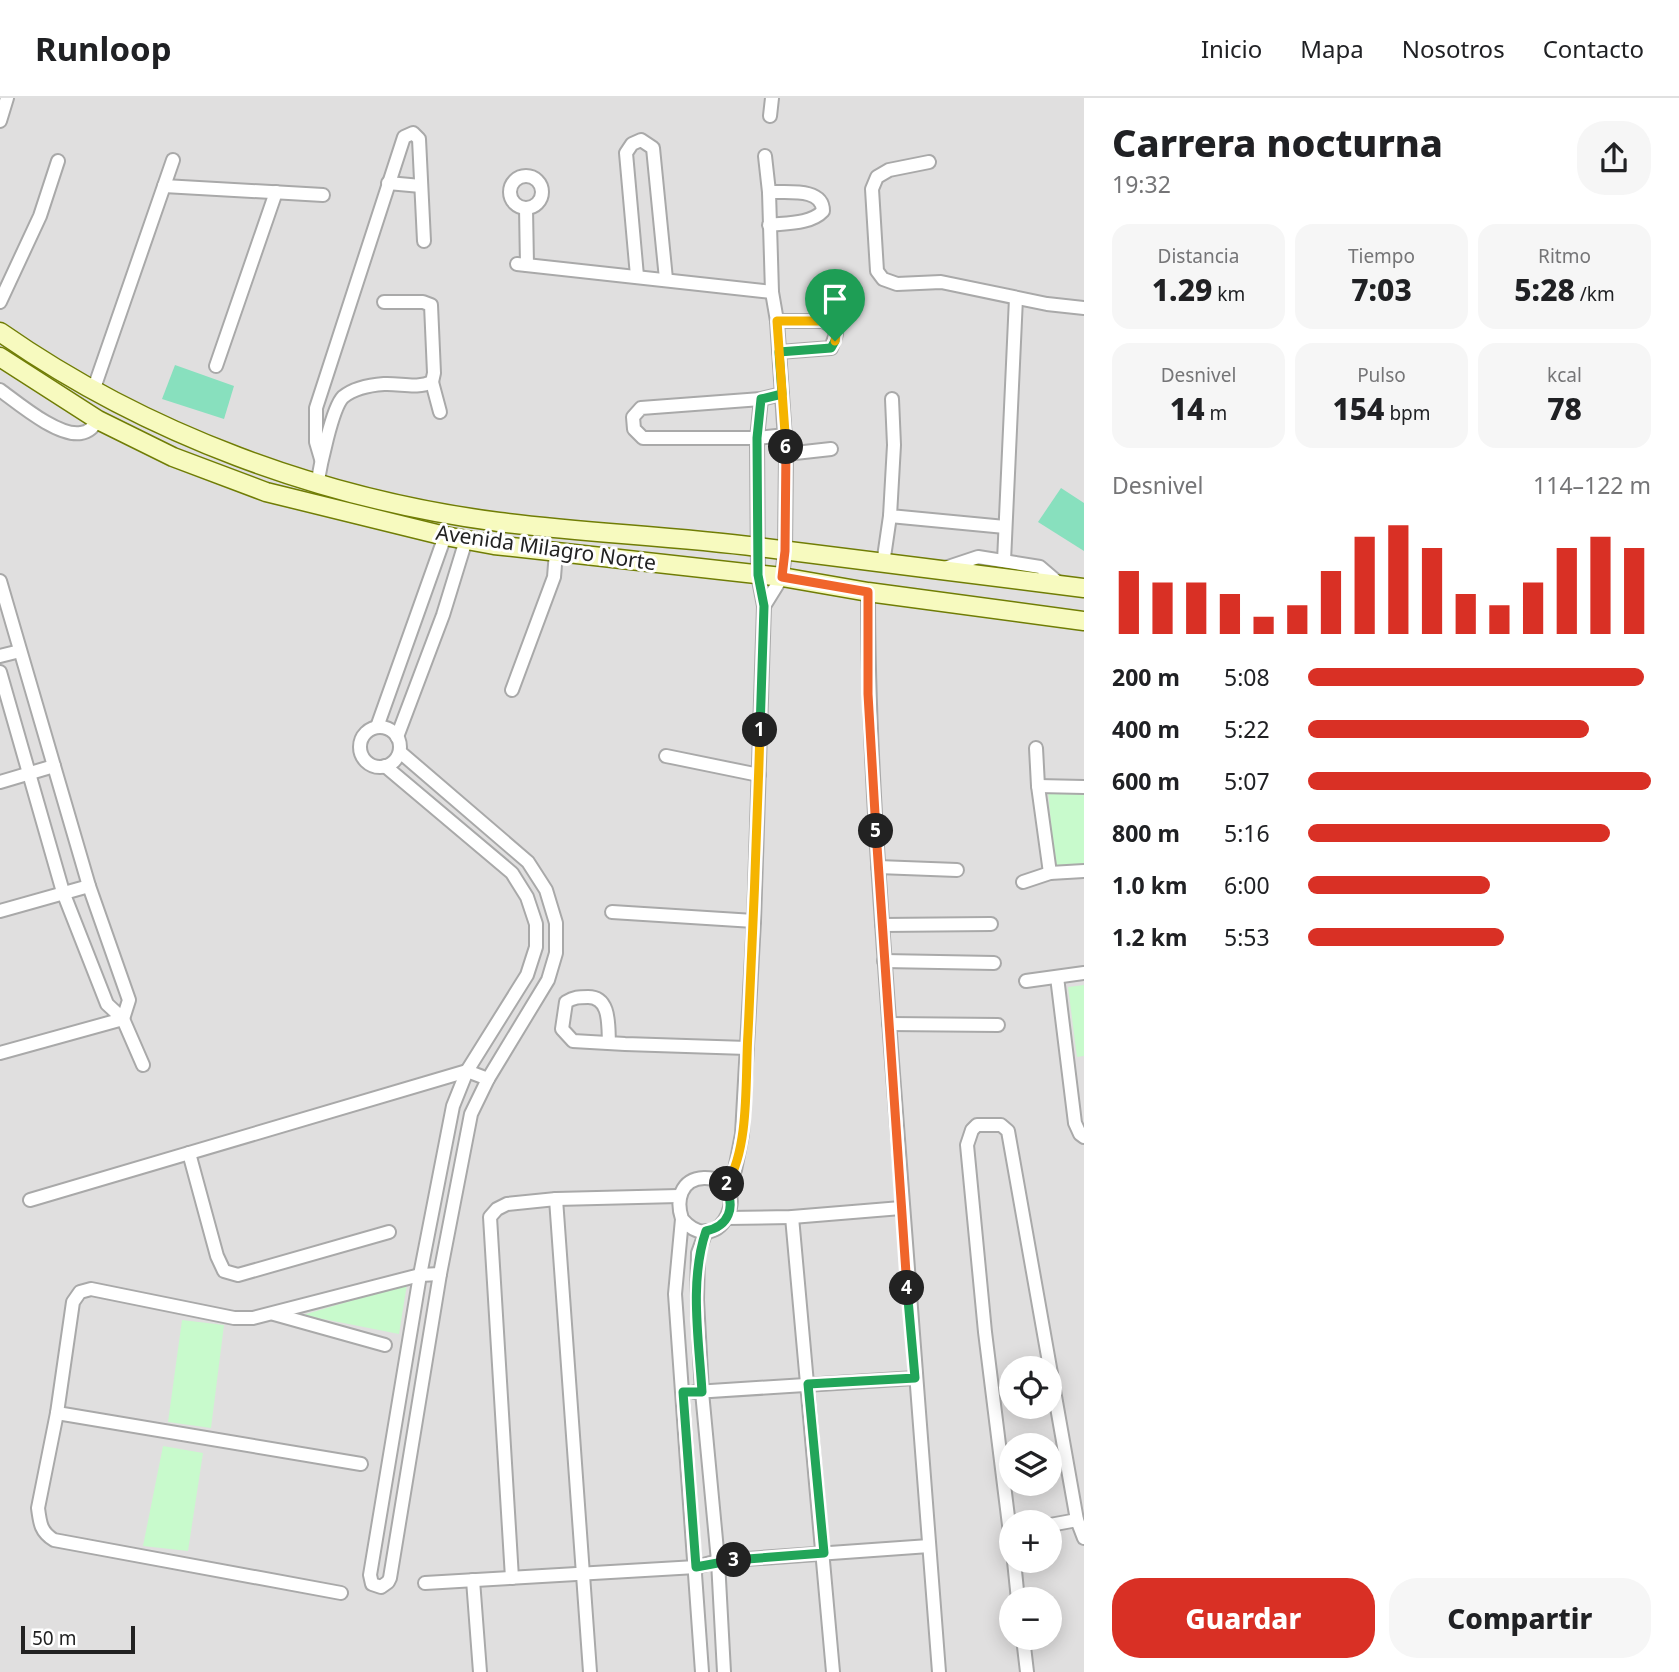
<!DOCTYPE html>
<html lang="es">
<head>
<meta charset="utf-8">
<style>
	:root { --surface:#fff; --page:#f6f6f6; --text:#202124; --muted:#757577; --line:#e0e0e0; --accent:#d93025 }
	body { margin:0; font-family:"Noto Sans",sans-serif; background:var(--page); color:var(--text); height:100vh; display:flex; flex-direction:column; font-size:26px; white-space:nowrap }
	* { box-sizing:border-box; margin:0 }
	p { font-size:23px; color:var(--muted) }
	.icon { flex:none; width:38px; height:38px; fill:none; stroke:currentColor; stroke-width:2; stroke-linecap:round; stroke-linejoin:round }
	.map { position:relative; flex:1; overflow:hidden }
	.details { display:flex; flex-direction:column; background:var(--surface); width:595px }
	.details>* { flex:none }
	.fabs { position:absolute; left:999px; top:1258px; display:grid; gap:14px }
	.fabs a { display:grid; place-items:center; width:63px; height:63px; border-radius:50%; background:var(--surface); box-shadow:0 4px 18px #0003; font-size:35px }
	.scale { position:absolute; left:21px; bottom:18px; width:114px; box-sizing:border-box; padding-left:7px; border:4px solid #222; border-top:0; font-size:19px; line-height:24px; white-space:nowrap; color:#222; -webkit-text-stroke:5px #fff; paint-order:stroke }
	.pin { position:absolute; display:grid; place-items:center; width:60px; height:60px; color:#fff; margin:-72px -30px; border-radius:50% 50% 50% 0; rotate:-45deg; box-shadow:0 0 7px #0007 }
	.pin .icon { rotate:45deg }
	.km { position:absolute; width:35px; height:35px; margin:-18px; border-radius:50%; background:#222; color:#fff; font-size:19px; line-height:35px; text-align:center }
	.round { display:grid; place-items:center; flex:none; width:74px; height:74px; border-radius:28px; background:var(--page) }
	.overview { display:flex; align-items:center; justify-content:space-between; height:119px; padding:0 28px }
	h1 { font-size:38px; font-weight:800; line-height:52px }
	.figures { display:grid; grid-template-columns:repeat(3,1fr); gap:10px; height:119px; padding:7px 28px }
	.figures div { display:grid; align-content:center; border-radius:18px; background:var(--page); text-align:center }
	.figures b { font-size:30px; font-weight:800 }
	.figures small { font-size:19px; font-weight:400 }
	.figures p { font-size:19px }
	.chart { height:196px; padding:14px 28px }
	.chart p { display:flex; justify-content:space-between }
	.chart svg { width:100%; height:126px; margin-top:7px; stroke:var(--accent); stroke-width:6 }
	.primary-button { display:flex; gap:14px; margin-top:auto; padding:14px 28px }
	.primary-button a { flex:1; height:80px; border-radius:28px; background:var(--accent); color:#fff; font-size:28px; font-weight:800; line-height:80px; text-align:center }
	.primary-button a+a { background:var(--page); color:var(--text) }
	ul { padding:0 28px; list-style:none; font-size:23px }
	li { display:grid; grid-template-columns:112px 84px 1fr; align-items:center; height:52px }
	li i { height:18px; border-radius:9px; background:var(--accent) }
	header { display:flex; align-items:center; gap:42px; box-sizing:border-box; height:98px; padding:0 35px; background:var(--surface); border-bottom:2px solid var(--line) }
	header strong { font-size:33px }
	nav { display:flex; gap:38px; margin-inline-start:auto; font-size:24px }
	main { display:flex; flex:1; min-height:0 }
	.map>svg:first-child { display:block }
</style>
</head>
<body>
<header>
<strong>Runloop</strong>
<nav><a>Inicio</a><a>Mapa</a><a>Nosotros</a><a>Contacto</a></nav>
</header>
<main>
<div class="map">
<svg width="1084" height="1574" viewBox="0 0 1084 1574">
	<rect width="100%" height="100%" fill="#f2efe9"/>
	<path fill="#e0dfdf" fill-rule="evenodd" d="M0 0H1084V1574H0ZM1012 1270H1050V1309H1012ZM1012 1348H1050V1386H1012ZM1012 1424H1050V1463H1012ZM1012 1502H1050V1540H1012Z"/>
	<g fill="#c8facc">
		<path d="M1048 693 1084 696V767L1055 769Z"/>
		<path d="M1084 887V958L1077 959 1068 889Z"/>
		<path d="M407 1186 399 1236 303 1217Z"/>
		<path d="M182 1222 224 1227 211 1330 168 1324Z"/>
		<path d="M163 1348 203 1355 188 1453 143 1448Z"/>
	</g>
	<g fill="#88e0be">
		<path d="M175 267 234 288 224 321 162 301Z"/>
		<path d="M1061 390 1084 405V453L1038 424Z"/>
	</g>
	<g fill="none" stroke-linecap="round" stroke-linejoin="round">
		<g stroke="#a9a9a9" stroke-width="16">
			<g id="minor">
				<path d="M770 18 772 0"/>
				<path d="M0 23 7 0"/>
				<path d="M929 64 889 72 877 79 872 91 877 173 883 181 897 186 941 184 1047 206 1084 210"/>
				<circle cx="526" cy="94" r="16"/>
				<path d="M388 85 421 88"/>
				<path d="M164 88 323 97"/>
				<path d="M769 94C786 95 823 89 823 113 811 126 786 125 769 127"/>
				<path d="M526 110 527 167"/>
				<path d="M517 166 772 194"/>
				<path d="M637 178 626 55 632 46 641 42 653 50 666 181"/>
				<path d="M0 204 40 118 58 63"/>
				<path d="M777 223H823L834 229 836 236 831 250 779 254"/>
				<path d="M216 268 276 94"/>
				<path d="M432 284 440 314"/>
				<path d="M0 292C18 305 58 339 81 335 89 334 93 329 98 322"/>
				<path d="M93 293 173 62"/>
				<path d="M782 296 761 301 641 310 633 319 634 331 643 340H757L785 337"/>
				<path d="M892 301 894 347 890 418 1005 429"/>
				<path d="M786 356 831 351"/>
				<path d="M321 361 316 344V310L404 39 413 35 419 41 424 143"/>
				<path d="M317 387C320 369 332 310 343 299 354 290 370 287 384 286 400 285 417 291 432 284L434 275 431 207 423 204H384"/>
				<path d="M1004 463 1016 200"/>
				<path d="M883 466 890 418"/>
				<path d="M945 470 978 459 1040 469 1061 487"/>
				<path d="M0 483 89 788 129 902 123 921"/>
				<path d="M868 494C868 647 880 798 891 950 906 1158 922 1366 939 1574"/>
				<path d="M764 508 782 479 785 453 786 356 777 223 772 194 769 94 765 58"/>
				<path d="M0 558 20 553"/>
				<path d="M0 574 63 794 107 906 123 921 143 967"/>
				<path d="M512 592 554 479 556 454"/>
				<path d="M377 629 445 438"/>
				<circle cx="380" cy="649" r="20"/>
				<path d="M397 639 443 517 466 442"/>
				<path d="M1036 650 1038 688 1050 775"/>
				<path d="M666 658 759 677"/>
				<path d="M385 668 512 775 527 799 536 826V849L527 877 467 973 453 1008 420 1177 370 1477 372 1486 381 1489 388 1484 390 1480 440 1176 471 1016 488 981 548 882 556 855V825L546 792 528 764 400 654"/>
				<path d="M0 684 54 668"/>
				<path d="M1038 688 1084 689"/>
				<path d="M878 769 957 772"/>
				<path d="M1023 784 1050 775 1084 773"/>
				<path d="M0 813 89 788"/>
				<path d="M612 814 754 823"/>
				<path d="M882 827 991 826"/>
				<path d="M884 863 994 865"/>
				<path d="M1057 879 1075 1025 1080 1036 1084 1039"/>
				<path d="M1026 883 1084 875"/>
				<path d="M889 926 998 927"/>
				<path d="M609 945C608 928 611 899 588 899 579 899 574 899 566 904L562 931 573 943 625 946 747 950"/>
				<path d="M0 955 123 921"/>
				<path d="M189 1055 217 1158 224 1173 238 1177 389 1134"/>
				<path d="M725 1089 735 1072 742 1036 754 823 764 508 758 477 757 340 761 301"/>
				<path d="M556 1101 590 1574"/>
				<path d="M30 1102 467 973 488 981"/>
				<path d="M792 1119 833 1574"/>
				<path d="M727 1120 792 1119 901 1110"/>
				<path d="M682 1121C721 1166 757 1079 704 1080 680 1081 676 1103 682 1121L675 1196 702 1574"/>
				<path d="M706 1133 698 1155 697 1202 702 1294 718 1463 724 1574"/>
				<path d="M274 1216 385 1247"/>
				<path d="M695 1294 915 1280"/>
				<path d="M57 1315 361 1366"/>
				<path d="M1050 1427 1077 1422"/>
				<path d="M1010 1435 985 1234 967 1047 972 1032 977 1027H1001L1008 1033 1077 1422 1084 1440"/>
				<path d="M1014 1463 1018 1502"/>
				<path d="M512 1480 490 1119 497 1111 507 1106 556 1101 679 1098"/>
				<path d="M473 1482 480 1574"/>
				<path d="M425 1485 696 1469 718 1463 929 1448"/>
				<path d="M341 1495 54 1442C41 1434 40 1426 38 1410L57 1315 73 1204 80 1194 91 1191 234 1220H253L420 1177 440 1176"/>
				<path d="M1023 1540 1027 1574"/>
			</g>
		</g>
		<g stroke="#707d05" stroke-width="21">
			<g id="secondary">
				<path d="M0 234C146 336 322 401 499 424 585 435 672 438 758 449 867 462 975 477 1084 490"/>
				<path d="M0 259 98 322 173 359 266 394 445 438 494 447 782 479 868 494 1084 523"/>
			</g>
		</g>
		<use href="#minor" stroke="#fff" stroke-width="12"/>
		<use href="#secondary" stroke="#f7fabf" stroke-width="18"/>
	</g>
	<g fill="none" stroke-linecap="round" stroke-linejoin="round">
		<g stroke="#fff" stroke-width="14">
			<path id="split-1" d="M760 632 764 508 758 477 757 340 761 301 782 296 779 254 831 250 835 243"/>
		</g>
		<g stroke="#fff" stroke-width="14">
			<path id="split-2" d="M727 1086C750 1048 745 979 748 935 753 834 757 733 760 632"/>
		</g>
		<g stroke="#fff" stroke-width="14">
			<path id="split-3" d="M727 1086 725 1089C736 1109 729 1128 706 1133 689 1183 699 1242 702 1294H683L696 1469 734 1462"/>
		</g>
		<g stroke="#fff" stroke-width="14">
			<path id="split-4" d="M734 1462 824 1455 808 1286 915 1280 907 1190"/>
		</g>
		<g stroke="#fff" stroke-width="14">
			<path id="split-5" d="M876 733 907 1190"/>
		</g>
		<g stroke="#fff" stroke-width="14">
			<path id="split-6" d="M786 349 785 453 782 479 868 494V596L876 733"/>
		</g>
		<g stroke="#fff" stroke-width="14">
			<path id="split-7" d="M786 349 777 223H823L834 229 836 236 835 243"/>
		</g>
		<use href="#split-1" stroke="#22a559" stroke-width="9"/>
		<use href="#split-2" stroke="#f5b400" stroke-width="9"/>
		<use href="#split-3" stroke="#22a559" stroke-width="9"/>
		<use href="#split-4" stroke="#22a559" stroke-width="9"/>
		<use href="#split-5" stroke="#f0652b" stroke-width="9"/>
		<use href="#split-6" stroke="#f0652b" stroke-width="9"/>
		<use href="#split-7" stroke="#f5b400" stroke-width="9"/>
	</g>
	<g text-anchor="middle" stroke-width="6" stroke-linejoin="round" paint-order="stroke">
		<g font-size="21" fill="#222" stroke="#fff">
			<text transform="translate(546 450) rotate(8)" y="7">Avenida Milagro Norte</text>
		</g>
	</g>
</svg>
<div class="fabs">
<a><svg class="icon" aria-label="locate" viewBox="0 0 24 24"><circle cx="12" cy="12" r="6"/><path d="M12 2v4M12 18v4M2 12h4M18 12h4"/></svg></a>
<a><svg class="icon" aria-label="layers" viewBox="0 0 24 24"><path d="M12 4l9 5-9 5-9-5zM3 14l9 5 9-5"/></svg></a>
<a>+</a>
<a>−</a>
</div>
<div class="scale">50 m</div>
<div class="pin" style="left:835px;top:243px;background:#1e9e55"><svg class="icon" aria-label="arrive" viewBox="0 0 24 24"><path d="M6 21V4h12l-3 4 3 4H6"/></svg></div>
<b class="km" style="left:760px;top:632px">1</b>
<b class="km" style="left:727px;top:1086px">2</b>
<b class="km" style="left:734px;top:1462px">3</b>
<b class="km" style="left:907px;top:1190px">4</b>
<b class="km" style="left:876px;top:733px">5</b>
<b class="km" style="left:786px;top:349px">6</b>
</div>
<section class="details">
<div class="overview"><div><h1>Carrera nocturna</h1><p>19:32</p></div><a class="round"><svg class="icon" aria-label="share" viewBox="0 0 24 24"><path d="M12 15V3M7 8l5-5 5 5M5 13v7h14v-7"/></svg></a></div>
<div class="figures">
<div><p>Distancia</p><b>1.29<small> km</small></b></div>
<div><p>Tiempo</p><b>7:03</b></div>
<div><p>Ritmo</p><b>5:28<small> /km</small></b></div>
</div>
<div class="figures">
<div><p>Desnivel</p><b>14<small> m</small></b></div>
<div><p>Pulso</p><b>154<small> bpm</small></b></div>
<div><p>kcal</p><b>78</b></div>
</div>
<div class="chart"><p><span>Desnivel</span>114–122 m</p>
<svg viewBox="0 0 160 44" preserveAspectRatio="none"><path d="M5 44V22M15 44V26M25 44V26M35 44V30M45 44V38M55 44V34M65 44V22M75 44V10M85 44V6M95 44V14M105 44V30M115 44V34M125 44V26M135 44V14M145 44V10M155 44V14"/></svg>
</div>
<ul>
<li><b>200 m</b>5:08<i style="width:98%"></i></li>
<li><b>400 m</b>5:22<i style="width:82%"></i></li>
<li><b>600 m</b>5:07<i style="width:100%"></i></li>
<li><b>800 m</b>5:16<i style="width:88%"></i></li>
<li><b>1.0 km</b>6:00<i style="width:53%"></i></li>
<li><b>1.2 km</b>5:53<i style="width:57%"></i></li>
</ul>
<div class="primary-button"><a>Guardar</a><a>Compartir</a></div>
</section>
</main>
</body>
</html>
